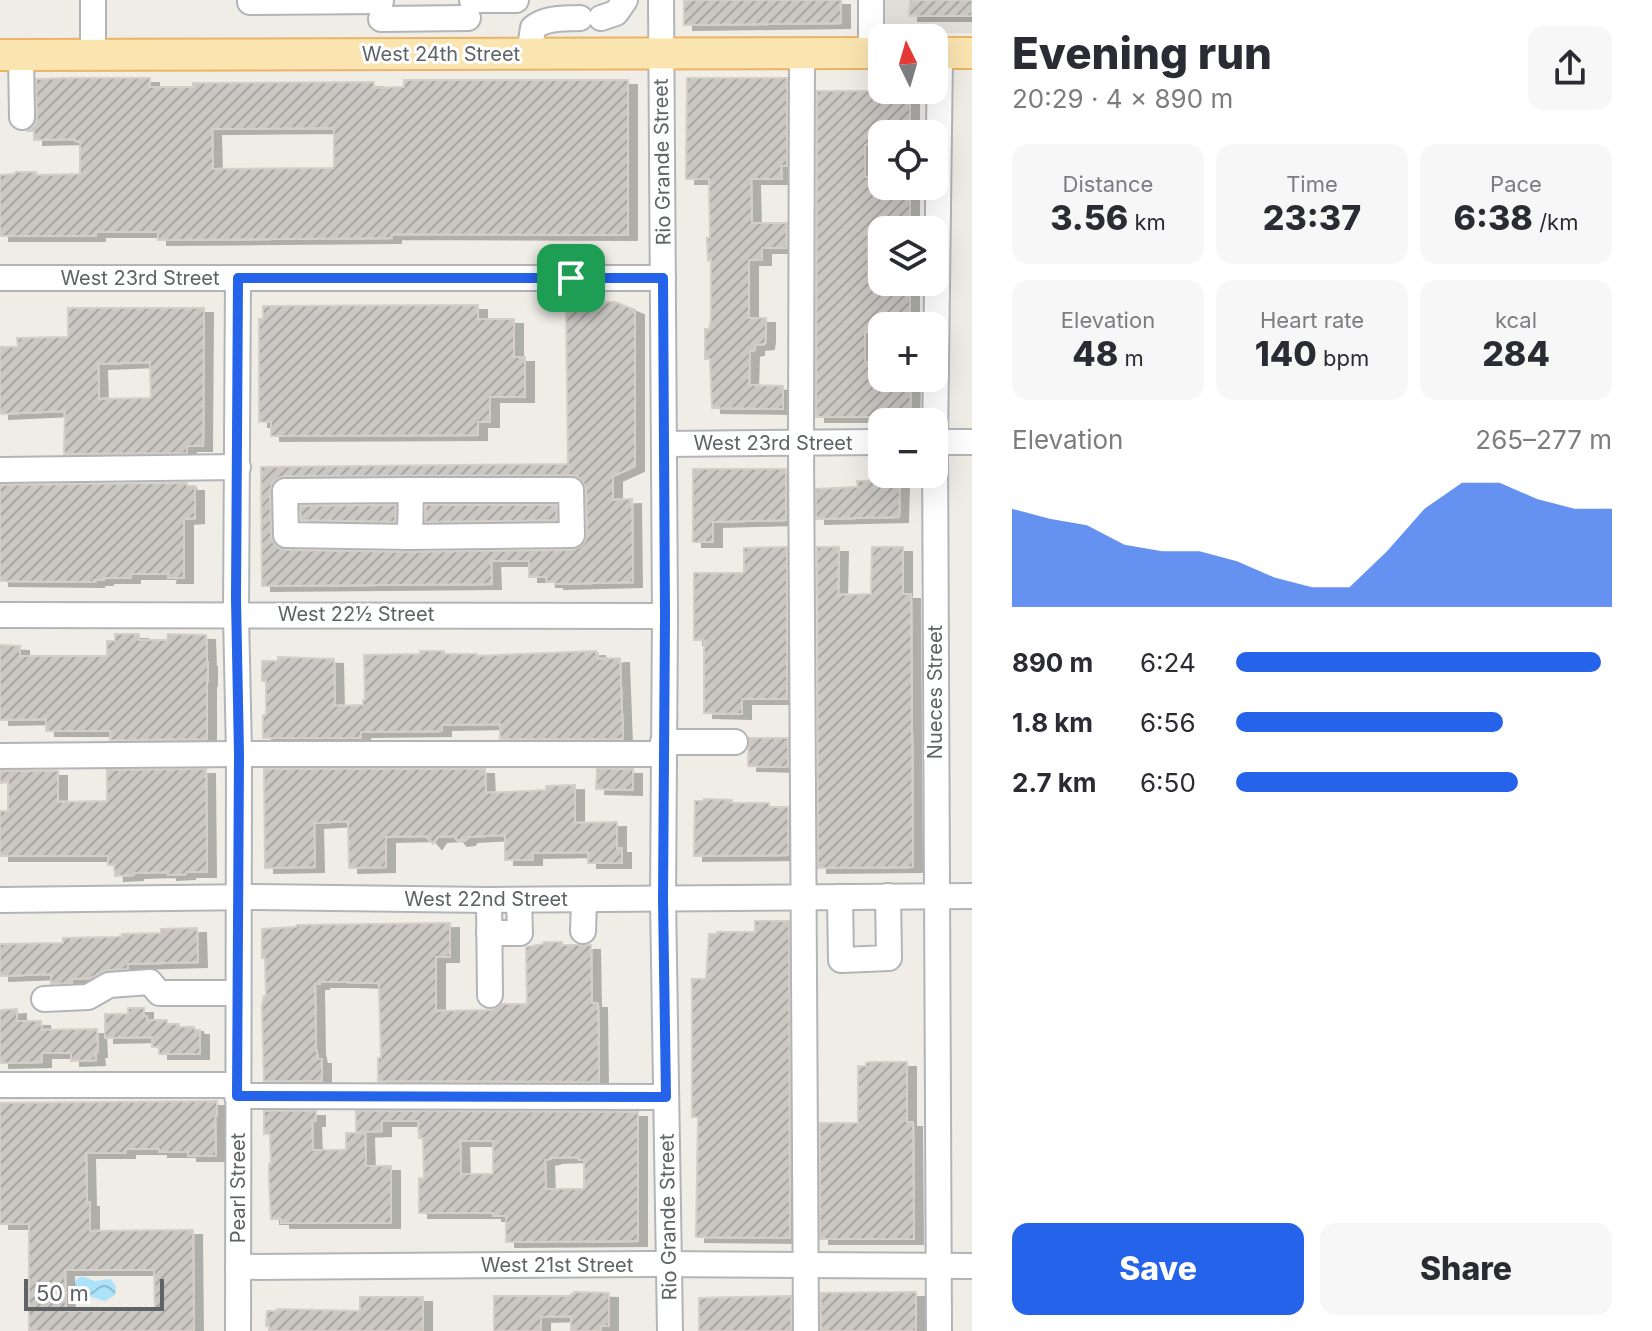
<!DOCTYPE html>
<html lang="en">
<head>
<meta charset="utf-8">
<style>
	:root { --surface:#fff; --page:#f7f7f7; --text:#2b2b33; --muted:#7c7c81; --accent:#2563eb }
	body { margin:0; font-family:Inter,sans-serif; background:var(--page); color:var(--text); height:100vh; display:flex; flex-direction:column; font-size:30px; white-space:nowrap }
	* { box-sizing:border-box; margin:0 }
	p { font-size:26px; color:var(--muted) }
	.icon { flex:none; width:44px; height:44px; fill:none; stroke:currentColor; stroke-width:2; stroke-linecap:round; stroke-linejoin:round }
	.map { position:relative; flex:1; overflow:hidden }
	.drawer { display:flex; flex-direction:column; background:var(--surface); width:680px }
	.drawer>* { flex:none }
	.needle { width:52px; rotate:355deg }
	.controls { position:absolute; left:868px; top:24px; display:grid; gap:16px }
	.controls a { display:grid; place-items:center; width:80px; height:80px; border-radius:16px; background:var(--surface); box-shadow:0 8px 32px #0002; font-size:40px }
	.scale { position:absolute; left:24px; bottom:20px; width:140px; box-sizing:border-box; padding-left:8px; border:4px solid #5e6366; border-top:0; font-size:22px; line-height:28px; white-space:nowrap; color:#5e6366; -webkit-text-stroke:6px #fff; paint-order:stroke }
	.pin { position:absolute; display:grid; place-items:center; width:68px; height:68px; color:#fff; margin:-34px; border-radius:16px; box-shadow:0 4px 12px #0006 }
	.round { display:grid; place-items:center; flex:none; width:84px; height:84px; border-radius:16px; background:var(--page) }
	.summary { display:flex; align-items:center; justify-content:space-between; height:136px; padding:0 40px }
	h1 { font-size:44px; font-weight:800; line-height:60px }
	.figures { display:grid; grid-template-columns:repeat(3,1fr); gap:12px; height:136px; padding:8px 40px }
	.figures div { display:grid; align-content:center; border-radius:16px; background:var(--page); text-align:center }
	.figures b { font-size:34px; font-weight:800 }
	.figures small { font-size:22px; font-weight:400 }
	.figures p { font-size:22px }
	.chart { height:224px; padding:16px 40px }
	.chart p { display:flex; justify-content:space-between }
	.chart svg { width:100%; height:144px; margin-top:8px; fill:var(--accent); opacity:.7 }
	.action { display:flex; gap:16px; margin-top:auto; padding:16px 40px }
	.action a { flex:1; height:92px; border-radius:16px; background:var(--accent); color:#fff; font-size:32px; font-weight:800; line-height:92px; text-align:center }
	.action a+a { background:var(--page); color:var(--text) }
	ul { padding:0 40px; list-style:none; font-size:26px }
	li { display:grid; grid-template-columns:128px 96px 1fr; align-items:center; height:60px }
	li i { height:20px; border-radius:10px; background:var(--accent) }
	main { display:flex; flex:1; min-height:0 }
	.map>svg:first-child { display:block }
</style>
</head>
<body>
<main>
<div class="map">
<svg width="972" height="1331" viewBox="0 0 972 1331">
	<defs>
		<pattern id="water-waves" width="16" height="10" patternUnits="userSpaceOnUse" patternTransform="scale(2)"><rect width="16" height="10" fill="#ace2fa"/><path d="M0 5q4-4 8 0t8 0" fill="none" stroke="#8fbbce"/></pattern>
		<pattern id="building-hatch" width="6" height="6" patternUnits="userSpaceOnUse" patternTransform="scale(2)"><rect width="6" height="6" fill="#cbc8c4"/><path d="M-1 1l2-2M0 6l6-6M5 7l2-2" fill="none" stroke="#a8a6a3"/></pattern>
		<filter id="shadow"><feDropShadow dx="9" dy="5" stdDeviation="0" flood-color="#0004"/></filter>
	</defs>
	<rect width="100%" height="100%" fill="#f0ede7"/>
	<rect fill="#e2ded8" x="876" y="0" width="96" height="33"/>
	<path fill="url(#water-waves)" d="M80 1277H85L94 1281 111 1279 116 1287 115 1295 105 1301 78 1293 74 1285 76 1280Z"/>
	<g fill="url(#building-hatch)" stroke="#d4cec6" stroke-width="2" fill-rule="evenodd" filter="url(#shadow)">
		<path d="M684 0H841V23L684 25Z"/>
		<path d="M910 0H972V16H909Z"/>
		<path d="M73 78H150V87H193V83L374 82V88L404 87V80H628V235L392 234V238L158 240V232H96V236H0V175L15 174 16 172H36V175L80 174V142L75 141V139L34 140V131H28L35 125 37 118 36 79ZM334 128V168L213 169 212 129Z"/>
		<path d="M687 78H787V166H781L782 179H751L752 223H787L786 248H762V260H749V318H766V337L765 344 755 345V350L750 351 749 385 783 386V409L712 408 710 359H705V329H709L711 319V260L708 261 707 238H710L709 179H686Z"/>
		<path d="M817 91H910V134H882V145H865V177H882V186H910V230L868 231V277H882V282H910V326H882V332H865V362H882V378H911L910 417H816Z"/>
		<path d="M615 302 635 310V466L613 476V500L632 499 633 582 555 584V582H547L546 577H529V561H491L492 584 262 586 261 467 568 464 566 303ZM571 475 578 477 583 482 586 490 587 535 585 542 580 547 573 550 410 552 286 550 278 548 273 542 271 536 270 491 272 483 278 478 284 476Z"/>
		<path d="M478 305V319H514V357H525V397H490V422H478V435L271 436V422H259V319H263V306Z"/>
		<path d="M68 308H204L203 446H187V453L64 454 65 411 0 414V347H18L17 338 68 337ZM150 362 151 398 99 399 98 364Z"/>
		<path d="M693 469H786V520L713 522V542H693Z"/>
		<path d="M900 480 899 517 816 519V489L858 487 857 481Z"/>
		<path d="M187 483V486H195V518L184 519V578H168L169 574H131V578H104V580H94L95 582 0 581V485Z"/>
		<path d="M396 505 395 522 301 520 300 506Z"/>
		<path d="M426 505H556L557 520 425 522Z"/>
		<path d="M787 547V699H742V714L704 713V640H694V573H744V548Z"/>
		<path d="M817 547H839L838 595 871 594 872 547H903V594H911L913 867 818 868Z"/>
		<path d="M115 634H139V640H167L168 634 206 635 207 662H208V680L207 679V739L110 740V731H46V719L0 720V645L20 646V656H107V641H115Z"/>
		<path d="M420 651H444V654H477V656L596 651V653H598V659L620 658 623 739H500V724L442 725V731L361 732V738H263V715H266V681H262V661H278V657L334 659 335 706 363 705V700H365L364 655 421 654Z"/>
		<path d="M749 738H788V767L748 766Z"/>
		<path d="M206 769 207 872H186V874L168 875V872L134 873V875L115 876 114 865H108V856H0V811H8V782L0 783V771H58V802L107 801V770Z"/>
		<path d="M264 769H485L486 793 546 790V786L575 785V823L617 822V848H622V863H588V852L533 853V860H505V835L468 837 466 840 458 841 454 836 438 837 433 844 426 836 386 837V867L349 868 348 821 314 823 315 867 265 868Z"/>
		<path d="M597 769H633V790L596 789Z"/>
		<path d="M704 799 732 800V803H769V807H788V855L694 856 695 801H704Z"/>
		<path d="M755 921H789L790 1238 696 1237 698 1117H692V979H706L709 934H717V932H755Z"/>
		<path d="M450 923V957H436V1011L491 1010 501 1004H527L526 947 544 944V942H562V945H591L592 1003H598L599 1082 378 1081V1058H381L379 985 378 983 346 982H320V984H315L316 1049 318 1059H322V1081H264L262 1006 264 996H266L265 958H262V929L296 927 297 925Z"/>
		<path d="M197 928 198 962 128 964V969L107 970 90 978 72 979V983L51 984V974L0 976V944L63 943V938L116 937 123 936 122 934 161 933V929Z"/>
		<path d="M128 1008H144V1016H147V1020H167V1024H179V1027H194L195 1030H200V1054H159V1047H152V1037L105 1038V1014H128Z"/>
		<path d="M17 1009V1021H41L42 1030 97 1029 98 1052H95L96 1060 71 1061V1053H42V1062L0 1063V1010Z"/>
		<path d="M871 1062H907V1122H913L914 1239H820V1123H858V1066H866V1063Z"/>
		<path d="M217 1101V1116H215L216 1156H188V1152H159V1149H126V1153H86L87 1202H90V1231L193 1230 194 1331H29V1224H0V1103ZM65 1270H154L155 1310 66 1311Z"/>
		<path d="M264 1111H316V1121H312L313 1150H346V1133H365L366 1166H391V1223H281V1219H271L269 1181V1164H271L270 1134H264Z"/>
		<path d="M356 1111 638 1112V1241L506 1242V1216H493V1213H419V1178L424 1179 423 1138H419L418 1121H382V1131L356 1132ZM460 1141H493V1174H461ZM578 1157 579 1160H584V1189H546L545 1160 551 1159V1158Z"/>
		<path d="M574 1292 609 1293V1326H600L601 1331H576L571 1330V1316L541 1317V1331H494V1296H571V1294H574Z"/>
		<path d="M916 1292V1331H821V1293Z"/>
		<path d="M791 1296V1331H699V1298Z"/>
		<path d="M360 1297H423V1331H269V1326H266L267 1311H278L277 1309 360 1311Z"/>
	</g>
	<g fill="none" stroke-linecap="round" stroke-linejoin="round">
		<g stroke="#b2b5b8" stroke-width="28">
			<g id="minor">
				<path d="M93 0V54"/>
				<path d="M250 0V2L381 1"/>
				<path d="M472 0H516"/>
				<path d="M661 0 665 616 663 899 670 1331"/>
				<path d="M601 18 616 13 625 0"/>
				<path d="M381 19 468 18"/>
				<path d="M871 53V0"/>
				<path d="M529 54 533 28C546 17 563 19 580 18"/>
				<path d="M802 54 801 442 806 1331"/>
				<path d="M21 55 22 117"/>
				<path d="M0 278H663"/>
				<path d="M238 278 236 614 239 754 238 1331"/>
				<path d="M934 442H972"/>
				<path d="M664 444 882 442"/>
				<path d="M0 470 238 467"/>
				<path d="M411 490H571L572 535 410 537 286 535 285 491Z"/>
				<path d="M410 537 411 490"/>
				<path d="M0 615 665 616"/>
				<path d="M663 742H735"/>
				<path d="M0 756 239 754H663"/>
				<path d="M840 897 841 960 889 958 888 896"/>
				<path d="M0 900 256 897 489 900 972 896"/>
				<path d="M489 900 490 995"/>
				<path d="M583 931 584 900"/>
				<path d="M489 933H520L519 900"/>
				<path d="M44 999 88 997 109 985 150 982 159 993H237"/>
				<path d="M0 1085H237"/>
				<path d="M237 1096 666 1097"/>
				<path d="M238 1267 652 1264 972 1266"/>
				<path d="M939 1331 935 442 940 53"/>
			</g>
		</g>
		<g stroke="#eab466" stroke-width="34">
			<g id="major">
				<path d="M934 53H972"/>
				<path d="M0 55 882 53"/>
			</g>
		</g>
		<use href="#minor" stroke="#fff" stroke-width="24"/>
		<use href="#major" stroke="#fae5b1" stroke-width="30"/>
	</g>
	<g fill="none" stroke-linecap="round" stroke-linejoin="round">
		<g stroke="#fff" stroke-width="16">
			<path id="route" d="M238 278H663L665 616 663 899 666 1097 237 1096 239 754 236 599Z"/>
		</g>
		<use href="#route" stroke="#2563eb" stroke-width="10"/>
	</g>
	<g text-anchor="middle" stroke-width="6" stroke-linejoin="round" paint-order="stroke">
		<g font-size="20" fill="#5e6366" stroke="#fff">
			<text x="441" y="61">West 24th Street</text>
			<text transform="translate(662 162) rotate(-91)" y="7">Rio Grande Street</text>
			<text x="140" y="285">West 23rd Street</text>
			<text x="773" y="450">West 23rd Street</text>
			<text x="356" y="621">West 22½ Street</text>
			<text transform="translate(935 692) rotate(-90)" y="7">Nueces Street</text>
			<text x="486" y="906">West 22nd Street</text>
			<text transform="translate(238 1188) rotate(-90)" y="7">Pearl Street</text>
			<text transform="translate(668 1217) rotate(-91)" y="7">Rio Grande Street</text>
			<text x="557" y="1272">West 21st Street</text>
		</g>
	</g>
</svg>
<div class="controls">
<a><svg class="needle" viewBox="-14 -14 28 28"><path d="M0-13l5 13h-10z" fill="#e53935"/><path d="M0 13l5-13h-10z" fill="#7c7c81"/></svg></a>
<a><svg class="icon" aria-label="locate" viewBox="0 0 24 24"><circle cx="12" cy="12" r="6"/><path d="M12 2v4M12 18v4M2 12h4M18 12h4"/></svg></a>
<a><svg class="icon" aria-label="layers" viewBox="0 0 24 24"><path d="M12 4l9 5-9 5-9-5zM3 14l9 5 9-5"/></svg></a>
<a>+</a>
<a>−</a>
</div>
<div class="scale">50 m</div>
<div class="pin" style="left:571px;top:278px;background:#1e9e55"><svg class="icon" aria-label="arrive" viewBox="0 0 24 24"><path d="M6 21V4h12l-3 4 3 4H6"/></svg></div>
</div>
<section class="drawer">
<div class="summary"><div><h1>Evening run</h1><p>20:29 · 4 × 890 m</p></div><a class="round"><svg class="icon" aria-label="share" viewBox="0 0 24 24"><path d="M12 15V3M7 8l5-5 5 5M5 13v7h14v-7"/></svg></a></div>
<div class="figures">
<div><p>Distance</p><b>3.56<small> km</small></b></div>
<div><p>Time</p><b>23:37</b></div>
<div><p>Pace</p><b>6:38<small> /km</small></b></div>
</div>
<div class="figures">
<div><p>Elevation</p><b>48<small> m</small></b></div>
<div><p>Heart rate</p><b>140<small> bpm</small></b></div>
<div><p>kcal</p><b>284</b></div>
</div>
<div class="chart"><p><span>Elevation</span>265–277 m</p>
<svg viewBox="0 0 160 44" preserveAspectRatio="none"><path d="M0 44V14L10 17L20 19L30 25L40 27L50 27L60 30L70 35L80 38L90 38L100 27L110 14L120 6L130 6L140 11L150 14L160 14V44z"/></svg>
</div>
<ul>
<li><b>890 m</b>6:24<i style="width:97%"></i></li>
<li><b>1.8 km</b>6:56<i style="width:71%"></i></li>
<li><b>2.7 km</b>6:50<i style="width:75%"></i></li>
</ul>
<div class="action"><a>Save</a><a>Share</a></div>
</section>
</main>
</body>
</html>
